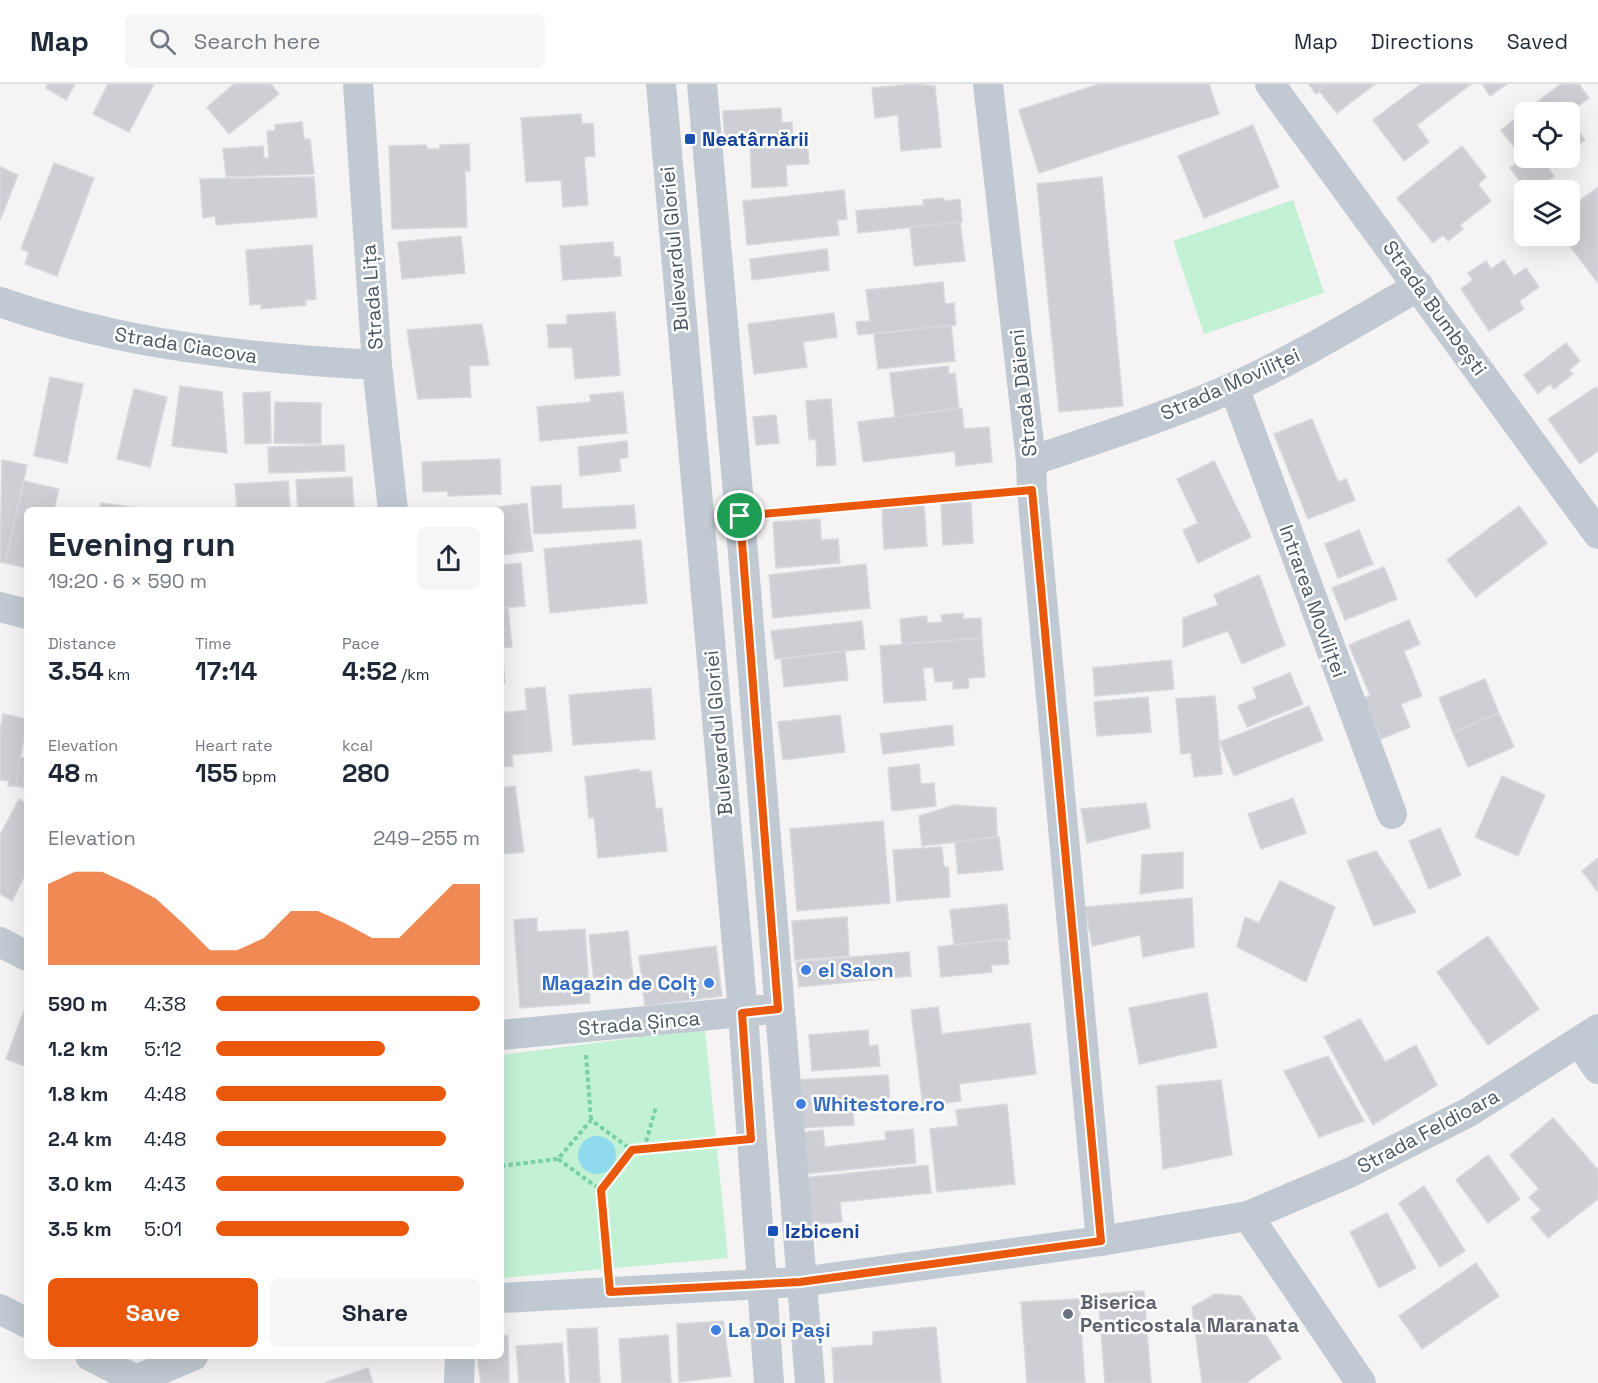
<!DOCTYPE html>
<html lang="en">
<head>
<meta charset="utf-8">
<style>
	:root { --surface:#fff; --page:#f6f6f7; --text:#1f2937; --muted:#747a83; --line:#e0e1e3; --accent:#ea580c }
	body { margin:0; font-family:"Space Grotesk",sans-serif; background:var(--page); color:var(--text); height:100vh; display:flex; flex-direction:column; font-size:22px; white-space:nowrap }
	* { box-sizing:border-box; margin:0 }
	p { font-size:20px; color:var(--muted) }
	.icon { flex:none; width:33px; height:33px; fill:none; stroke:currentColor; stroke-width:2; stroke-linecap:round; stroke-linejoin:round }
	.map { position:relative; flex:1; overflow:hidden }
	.sheet { position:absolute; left:24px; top:423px; width:480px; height:852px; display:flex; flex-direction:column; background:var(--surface); border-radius:9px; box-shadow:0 6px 24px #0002 }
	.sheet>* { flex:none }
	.buttons { position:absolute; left:1514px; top:18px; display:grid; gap:12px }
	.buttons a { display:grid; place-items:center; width:66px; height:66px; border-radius:9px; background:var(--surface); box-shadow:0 6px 24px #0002; font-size:30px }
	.pin { position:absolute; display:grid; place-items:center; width:51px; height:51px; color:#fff; margin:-26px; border:3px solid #fff; border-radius:50%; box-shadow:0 2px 6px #0007 }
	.round { display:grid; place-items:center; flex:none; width:63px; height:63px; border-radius:9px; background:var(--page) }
	.head { display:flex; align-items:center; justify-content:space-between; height:102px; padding:0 24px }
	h1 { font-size:33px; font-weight:800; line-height:45px }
	.figures { display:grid; grid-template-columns:repeat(3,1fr); gap:9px; height:102px; padding:6px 24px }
	.figures div { display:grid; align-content:center }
	.figures b { font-size:26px; font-weight:800 }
	.figures small { font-size:16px; font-weight:400 }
	.figures p { font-size:16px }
	.chart { height:168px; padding:12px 24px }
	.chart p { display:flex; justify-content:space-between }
	.chart svg { width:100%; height:108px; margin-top:6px; fill:var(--accent); opacity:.7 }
	.action { display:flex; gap:12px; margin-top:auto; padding:12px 24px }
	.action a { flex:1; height:69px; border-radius:9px; background:var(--accent); color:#fff; font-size:24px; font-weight:800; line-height:69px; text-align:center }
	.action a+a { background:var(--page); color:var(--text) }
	ul { padding:0 24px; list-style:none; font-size:20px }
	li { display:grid; grid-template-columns:96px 72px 1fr; align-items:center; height:45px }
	li i { height:15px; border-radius:8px; background:var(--accent) }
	header { display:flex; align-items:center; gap:36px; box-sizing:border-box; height:84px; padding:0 30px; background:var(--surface); border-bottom:2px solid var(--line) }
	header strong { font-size:28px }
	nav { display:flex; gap:33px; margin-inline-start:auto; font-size:21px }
	.search { width:420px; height:54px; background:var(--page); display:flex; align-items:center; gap:15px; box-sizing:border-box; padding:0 21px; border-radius:9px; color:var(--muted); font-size:22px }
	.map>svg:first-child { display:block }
</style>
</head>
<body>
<header>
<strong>Map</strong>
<div class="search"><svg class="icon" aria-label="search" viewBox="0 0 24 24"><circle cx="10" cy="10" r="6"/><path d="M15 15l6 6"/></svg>Search here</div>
<nav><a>Map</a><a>Directions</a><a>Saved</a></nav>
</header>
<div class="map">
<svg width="1598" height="1299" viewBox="0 0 1598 1299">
	<rect width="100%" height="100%" fill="#f5f3f3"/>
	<g fill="#c3f1d5">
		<path d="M1293 116 1324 209 1204 250 1173 157Z"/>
		<path d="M705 945 728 1174 501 1194V971Z"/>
	</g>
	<circle fill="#90daee" cx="597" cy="1071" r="19"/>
	<g fill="#cdcfd5" stroke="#d7d9de" stroke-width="1.5">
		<path d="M48 0H75L66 16 46 4Z"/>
		<path d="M108 0H154L129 48 93 30Z"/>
		<path d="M234 0H271L279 10 229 50 207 23Z"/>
		<path d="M914 0 935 2 941 63 901 67 898 31 875 34 872 4Z"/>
		<path d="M1099 0H1209L1219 30 1039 89 1019 26Z"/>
		<path d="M1308 0H1329L1316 10Z"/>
		<path d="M1329 0H1375L1337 29 1319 7Z"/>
		<path d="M1421 0H1471L1417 41 1429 58 1404 77 1373 36Z"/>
		<path d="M1482 0H1507L1490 12Z"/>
		<path d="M1561 0H1579L1589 14 1569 29 1543 28 1536 19Z"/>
		<path d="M1531 22 1536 28H1524V74H1562L1548 84 1554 92 1536 106H1527L1510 84 1523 74 1501 46Z"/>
		<path d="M781 24 782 39 792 38 793 53 807 52 809 80 786 81 787 102 752 104 750 60 725 61 723 27Z"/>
		<path d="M581 30 582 40 593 39 595 72 584 73 588 121 563 123 561 96 526 98 521 34Z"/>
		<path d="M1569 34 1585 56 1569 68Z"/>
		<path d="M302 38 304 55H310L314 90 226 93 223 65 263 62 264 74H269L267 47H275V41Z"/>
		<path d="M1253 41 1279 103 1204 134 1178 72Z"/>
		<path d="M469 60 470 87H465L467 143 392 145 389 62 426 61 427 65H440V61Z"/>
		<path d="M1462 62 1486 93 1478 100 1491 117 1460 141 1463 145 1448 157 1443 151 1433 159 1397 114Z"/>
		<path d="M54 79 94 94 57 192 25 180 29 168 21 165Z"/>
		<path d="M0 83 18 91 0 136Z"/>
		<path d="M314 93 317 133 216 141 215 132 203 134 200 95Z"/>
		<path d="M1102 93 1123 322 1059 328 1037 100Z"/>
		<path d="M1598 103V199L1562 152H1569V125Z"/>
		<path d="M844 106 847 135 837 136 839 151 747 161 743 117Z"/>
		<path d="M943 114 944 117 960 115 962 138 858 149 856 127 924 121 923 116Z"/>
		<path d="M960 138 965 177 914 182 910 143Z"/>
		<path d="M461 152 465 189 402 195 398 158Z"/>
		<path d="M613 158 614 173H620L621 192 563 196 560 162Z"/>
		<path d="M312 161 316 215 305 216 306 221 261 225V220L250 221 246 166Z"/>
		<path d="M827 165 829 186 752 196 750 175Z"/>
		<path d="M1504 176 1514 192 1526 184 1539 203 1519 217 1524 225 1489 247 1461 205 1473 196 1468 189 1486 177 1491 185Z"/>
		<path d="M943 198 945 220 954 219 956 241 858 251 856 238 870 237 866 206Z"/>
		<path d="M615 228 620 291 575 295 572 263 549 264 547 241 567 240V231Z"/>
		<path d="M834 229 837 253 803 258 807 283 754 290 748 240Z"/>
		<path d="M482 240 489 281 469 282 471 313 418 315 407 246Z"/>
		<path d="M951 241 955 277 878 285 874 250Z"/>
		<path d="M1566 259 1580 277 1569 286 1573 290 1554 305 1550 300 1538 310 1524 291Z"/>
		<path d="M948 282 949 290 955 289 959 324 895 334 890 289Z"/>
		<path d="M50 293 83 300 67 379 34 372Z"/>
		<path d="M180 302 222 308 227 369 172 362Z"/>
		<path d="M1596 303 1598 306V367L1580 380 1548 335Z"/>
		<path d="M134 305 167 313 150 383 117 375Z"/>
		<path d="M270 308 271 359 245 360 243 309Z"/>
		<path d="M623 308 627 349 540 357 537 323 591 318 590 311Z"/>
		<path d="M831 315 836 381 817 382 816 355 809 356 806 317Z"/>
		<path d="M275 318 321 319V360L274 359Z"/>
		<path d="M962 324 964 345 989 343 992 378 956 382 955 367 863 378 858 338Z"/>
		<path d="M776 331 779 359 756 361 753 333Z"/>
		<path d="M1312 335 1338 398 1346 395 1355 416 1308 435 1274 350Z"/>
		<path d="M627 357 628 373 619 375 621 387 580 392 578 363Z"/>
		<path d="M344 361 345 387 269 389 268 363Z"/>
		<path d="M500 375 501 410 448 412V407L423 408 422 378Z"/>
		<path d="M2 376 27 381 5 479 0 478Z"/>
		<path d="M1214 377 1251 453 1198 479 1183 446 1198 439 1177 395Z"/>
		<path d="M352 393 354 426H298L296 396Z"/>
		<path d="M24 397 59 405 54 426H27V484L5 479Z"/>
		<path d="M288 397 290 426H237L235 400Z"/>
		<path d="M561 401 562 425 634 421 636 444 534 450 531 403Z"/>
		<path d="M971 418 973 459 943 461 941 419Z"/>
		<path d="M101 419 138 424V426H100Z"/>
		<path d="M527 419 533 467 501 471V426H493V424Z"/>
		<path d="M924 421 927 462 884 465 882 423Z"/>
		<path d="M1519 422 1547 459 1476 513 1447 476Z"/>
		<path d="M820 435 821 456 838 455 840 479 776 484 773 438Z"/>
		<path d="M1359 446 1373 480 1338 494 1325 460Z"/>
		<path d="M641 456 647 519 550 529 544 465Z"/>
		<path d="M521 479 525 522 501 524V481Z"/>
		<path d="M866 480 870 524 773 534 769 491Z"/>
		<path d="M1384 483 1397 515 1345 536 1332 504Z"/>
		<path d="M1259 491 1285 561 1242 580 1228 547 1183 563V534L1218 521 1214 511Z"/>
		<path d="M508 524 512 563 502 564 505 599H501V525Z"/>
		<path d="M963 529V535L981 534 982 554 902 560 900 535 927 532V539L942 538 941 531Z"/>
		<path d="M1409 536 1420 560 1404 567 1422 612 1401 620 1410 643 1381 655 1364 614 1370 611 1349 561Z"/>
		<path d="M862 537 865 565 775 575 771 547Z"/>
		<path d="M982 554 985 593 968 594 969 604 953 605V597L935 598 933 583 923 584 926 616 884 619 880 562Z"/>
		<path d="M845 567 848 596 784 603 781 575Z"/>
		<path d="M1171 576 1174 605 1095 612 1093 584Z"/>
		<path d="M1290 589 1303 620 1247 643 1238 622 1257 614 1253 604Z"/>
		<path d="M1485 595 1499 629 1453 649 1439 614Z"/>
		<path d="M545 603 552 667 512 671 513 682 501 683V629L527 626 525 605Z"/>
		<path d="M651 604 655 655 573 661 569 611Z"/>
		<path d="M1215 612 1222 690 1194 693 1191 669 1181 670 1176 615Z"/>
		<path d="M1148 613 1151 648 1097 652 1094 618Z"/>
		<path d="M1309 622 1323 656 1234 692 1220 658Z"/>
		<path d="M1499 629 1514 663 1468 683 1453 649Z"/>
		<path d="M3 630 27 635 16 702H8L9 697 0 696V648Z"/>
		<path d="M840 631 845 668 783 676 778 638Z"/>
		<path d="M952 641 954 661 883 670 880 650Z"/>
		<path d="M19 673 27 674V704L16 702Z"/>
		<path d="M919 680 921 700 934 699 936 722 892 727 888 684Z"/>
		<path d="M639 685V688L651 687 656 725 662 724 667 767 598 774 594 733 589 734 585 693Z"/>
		<path d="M1502 692 1545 711 1518 772 1475 753Z"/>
		<path d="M515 702 524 768 501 770V704Z"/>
		<path d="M1293 714 1306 749 1261 765 1248 730Z"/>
		<path d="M19 715 27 720V787L12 817 0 810V751Z"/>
		<path d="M1146 719 1150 744 1087 759 1081 725Z"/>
		<path d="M954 721 996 724 997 753 922 762 919 732Z"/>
		<path d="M883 737 890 819 797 827 790 745Z"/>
		<path d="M1440 744 1461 791 1429 805 1409 757Z"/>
		<path d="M997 753H999L1003 786 958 790 955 758Z"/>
		<path d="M942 763 944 783H948L950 813 897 817 893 766Z"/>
		<path d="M1376 767 1416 828 1374 842 1347 777Z"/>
		<path d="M1183 768V804L1140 810 1142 771Z"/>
		<path d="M1598 774V808L1582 787Z"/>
		<path d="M1280 797 1335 823 1306 898 1237 863 1245 833 1259 839Z"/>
		<path d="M1192 814 1194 863 1143 873 1140 851 1092 862 1085 823Z"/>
		<path d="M1007 820 1010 855 954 861 950 826Z"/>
		<path d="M847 833 849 872 795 876 792 837Z"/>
		<path d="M537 834V848L585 845 590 919 520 924 514 836Z"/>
		<path d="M628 847 633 894 594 898 589 851Z"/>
		<path d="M1488 852 1539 925 1488 961 1437 888Z"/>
		<path d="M1007 855 1009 880 991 881 992 888 941 893 938 863Z"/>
		<path d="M716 862 722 912 645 922 639 872Z"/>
		<path d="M909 868 911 892 799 903 796 878Z"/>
		<path d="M1207 909 1217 963 1139 980 1129 924Z"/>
		<path d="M26 921H27V983L6 975Z"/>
		<path d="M938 923 942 950 1030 939 1036 990 959 1000 961 1017 923 1022 911 926Z"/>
		<path d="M1360 935 1385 978 1416 961 1437 1001 1373 1041 1324 953Z"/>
		<path d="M868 946 869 962 878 961 880 982 812 987 809 951Z"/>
		<path d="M1328 972 1364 1037 1319 1053 1284 987Z"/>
		<path d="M888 991 890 1018 852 1020 854 1041 799 1044 796 996Z"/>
		<path d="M1221 996 1232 1071 1163 1085 1157 1002Z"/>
		<path d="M1007 1020 1015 1100 937 1108 930 1045 958 1042 956 1026Z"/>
		<path d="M1553 1034 1598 1086V1115L1548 1154 1531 1134 1541 1126 1529 1113 1539 1105 1510 1071Z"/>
		<path d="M913 1045 916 1079 803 1090 798 1049 823 1046 825 1063 886 1056 885 1048Z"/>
		<path d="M1488 1071 1520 1115 1488 1139 1456 1096Z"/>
		<path d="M928 1081 931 1109 840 1118 842 1138 807 1141 803 1094Z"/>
		<path d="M1424 1102 1465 1167 1440 1183 1399 1119Z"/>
		<path d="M1387 1129 1416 1184 1379 1204 1350 1148Z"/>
		<path d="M1476 1179 1499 1212 1422 1265 1399 1232Z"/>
		<path d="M1144 1207 1151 1299H1105L1098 1210Z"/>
		<path d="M1215 1210 1241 1212 1281 1274 1246 1299H1202L1192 1223Z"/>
		<path d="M1079 1215 1085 1299H1027L1021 1218Z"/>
		<path d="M723 1237 731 1292 679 1298 677 1240Z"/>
		<path d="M936 1243 941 1299H834L832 1264 873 1261V1248Z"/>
		<path d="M597 1244 600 1299H570L567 1245Z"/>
		<path d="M508 1251 509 1299H481L477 1272H501V1252Z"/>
		<path d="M668 1251 671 1299H622L619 1255Z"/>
		<path d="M562 1259 565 1299H519L516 1262Z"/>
		<path d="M368 1284 373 1299H324Z"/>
	</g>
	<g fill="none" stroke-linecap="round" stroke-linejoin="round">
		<g stroke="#7ad0a6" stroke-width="4" stroke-dasharray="4.5 3" stroke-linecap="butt">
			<path d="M769 429 1004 409"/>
			<path d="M586 971 591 1036"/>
			<path d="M644 1065 656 1023"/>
			<path d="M558 1075 601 1106 632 1066"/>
			<path d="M501 1082 558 1075 591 1036 632 1066 723 1058"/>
			<path d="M601 1106 607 1180"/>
		</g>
		<g stroke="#c1cad2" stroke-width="30">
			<path d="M358 0 377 281 393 426"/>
			<path d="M661 0 743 929 769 1299"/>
			<path d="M702 0 740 432 810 1299"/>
			<path d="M988 0 1031 377 1032 406 1101 1157"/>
			<path d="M1270 0 1598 450"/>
			<path d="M0 218C122 261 248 274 377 281"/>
			<path d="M1234 303 1392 730"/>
			<path d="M1031 377C1099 354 1169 332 1234 303 1298 274 1358 237 1419 202"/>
			<path d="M0 523 27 530"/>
			<path d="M0 858 27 872"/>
			<path d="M501 951 763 926"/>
			<path d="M1580 959 1598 985"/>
			<path d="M1248 1132 1361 1299"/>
			<path d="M501 1214 800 1198 1101 1157 1248 1132 1349 1089 1469 1028 1598 945"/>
			<path d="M0 1225 27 1239"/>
			<path d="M90 1272 135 1295"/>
			<path d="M128 1299 193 1272"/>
			<path d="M459 1299 460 1272"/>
		</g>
	</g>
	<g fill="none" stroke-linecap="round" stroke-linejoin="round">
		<g stroke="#fff" stroke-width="12">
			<path id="route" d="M1032 406 1101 1157 800 1198 610 1208 601 1106 632 1066 751 1055 742 929 778 925 740 432Z"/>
		</g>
		<use href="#route" stroke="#ea580c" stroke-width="8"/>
	</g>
	<g fill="#1a4fb4" stroke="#fff" stroke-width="2">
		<rect x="684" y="49" width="12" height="12" rx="3"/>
		<rect x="767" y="1141" width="12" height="12" rx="3"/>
	</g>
	<g fill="#3f7fe0" stroke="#fff" stroke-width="2">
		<circle cx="806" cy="886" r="6"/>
		<circle cx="709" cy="899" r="6"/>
		<circle cx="801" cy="1020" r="6"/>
		<circle cx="716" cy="1246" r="6"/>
	</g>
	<circle fill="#6b7280" stroke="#fff" stroke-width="2" cx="1068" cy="1230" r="6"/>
	<g text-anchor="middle" stroke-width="5" stroke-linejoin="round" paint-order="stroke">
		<g font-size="20" font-weight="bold" fill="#164399" stroke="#fff" text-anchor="start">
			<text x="702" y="62">Neatârnării</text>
			<text x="785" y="1154">Izbiceni</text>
		</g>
		<g font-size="20" fill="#4a5661" stroke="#fff">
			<text transform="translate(674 165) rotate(-95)" y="7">Bulevardul Gloriei</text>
			<text transform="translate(372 213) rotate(-94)" y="7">Strada Lița</text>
			<text transform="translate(1435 224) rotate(54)" y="7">Strada Bumbești</text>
			<text transform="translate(186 261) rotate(9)" y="7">Strada Ciacova</text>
			<text transform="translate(1230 300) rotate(-24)" y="7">Strada Moviliței</text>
			<text transform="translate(1023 309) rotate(-96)" y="7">Strada Dăieni</text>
			<text transform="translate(1313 517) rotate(70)" y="7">Intrarea Moviliței</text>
			<text transform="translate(718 649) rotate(-95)" y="7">Bulevardul Gloriei</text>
			<text transform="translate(639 939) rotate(-5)" y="7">Strada Șinca</text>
			<text transform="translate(1428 1047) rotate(-28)" y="7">Strada Feldioara</text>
		</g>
		<g font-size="20" font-weight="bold" fill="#366cbe" stroke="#fff" text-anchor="start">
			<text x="818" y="893">el Salon</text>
			<text x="697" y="906" text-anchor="end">Magazin de Colț</text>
			<text x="813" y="1027">Whitestore.ro</text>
			<text x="728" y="1253">La Doi Pași</text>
		</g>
		<g font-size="20" font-weight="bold" fill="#5b616d" stroke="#fff" text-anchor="start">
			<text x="1080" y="1225">Biserica<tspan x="1080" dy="23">Penticostala Maranata</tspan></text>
		</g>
	</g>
</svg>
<div class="buttons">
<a><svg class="icon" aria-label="locate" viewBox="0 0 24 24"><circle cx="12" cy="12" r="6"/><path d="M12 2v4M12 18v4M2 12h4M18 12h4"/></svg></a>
<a><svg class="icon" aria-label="layers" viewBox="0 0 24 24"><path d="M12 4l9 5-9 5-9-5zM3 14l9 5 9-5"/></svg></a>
</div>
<div class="pin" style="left:740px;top:432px;background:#1e9e55"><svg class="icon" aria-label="arrive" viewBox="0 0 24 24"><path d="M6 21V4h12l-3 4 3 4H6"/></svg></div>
<section class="sheet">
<div class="head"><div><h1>Evening run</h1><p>19:20 · 6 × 590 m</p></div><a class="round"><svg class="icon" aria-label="share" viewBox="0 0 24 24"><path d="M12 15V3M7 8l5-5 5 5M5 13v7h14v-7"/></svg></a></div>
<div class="figures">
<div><p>Distance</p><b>3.54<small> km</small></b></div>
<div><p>Time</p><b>17:14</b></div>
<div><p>Pace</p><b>4:52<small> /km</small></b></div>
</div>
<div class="figures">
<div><p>Elevation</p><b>48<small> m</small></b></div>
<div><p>Heart rate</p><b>155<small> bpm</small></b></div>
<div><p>kcal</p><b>280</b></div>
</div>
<div class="chart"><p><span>Elevation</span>249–255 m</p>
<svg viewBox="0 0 160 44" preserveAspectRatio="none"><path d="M0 44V11L10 6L20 6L30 11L40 17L50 27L60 38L70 38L80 33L90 22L100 22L110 27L120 33L130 33L140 22L150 11L160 11V44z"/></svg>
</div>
<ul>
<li><b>590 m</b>4:38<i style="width:100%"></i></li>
<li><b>1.2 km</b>5:12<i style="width:64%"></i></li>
<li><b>1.8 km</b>4:48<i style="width:87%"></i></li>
<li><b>2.4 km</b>4:48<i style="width:87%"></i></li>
<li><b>3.0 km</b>4:43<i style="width:94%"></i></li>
<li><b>3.5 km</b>5:01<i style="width:73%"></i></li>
</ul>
<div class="action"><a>Save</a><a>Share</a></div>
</section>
</div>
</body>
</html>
